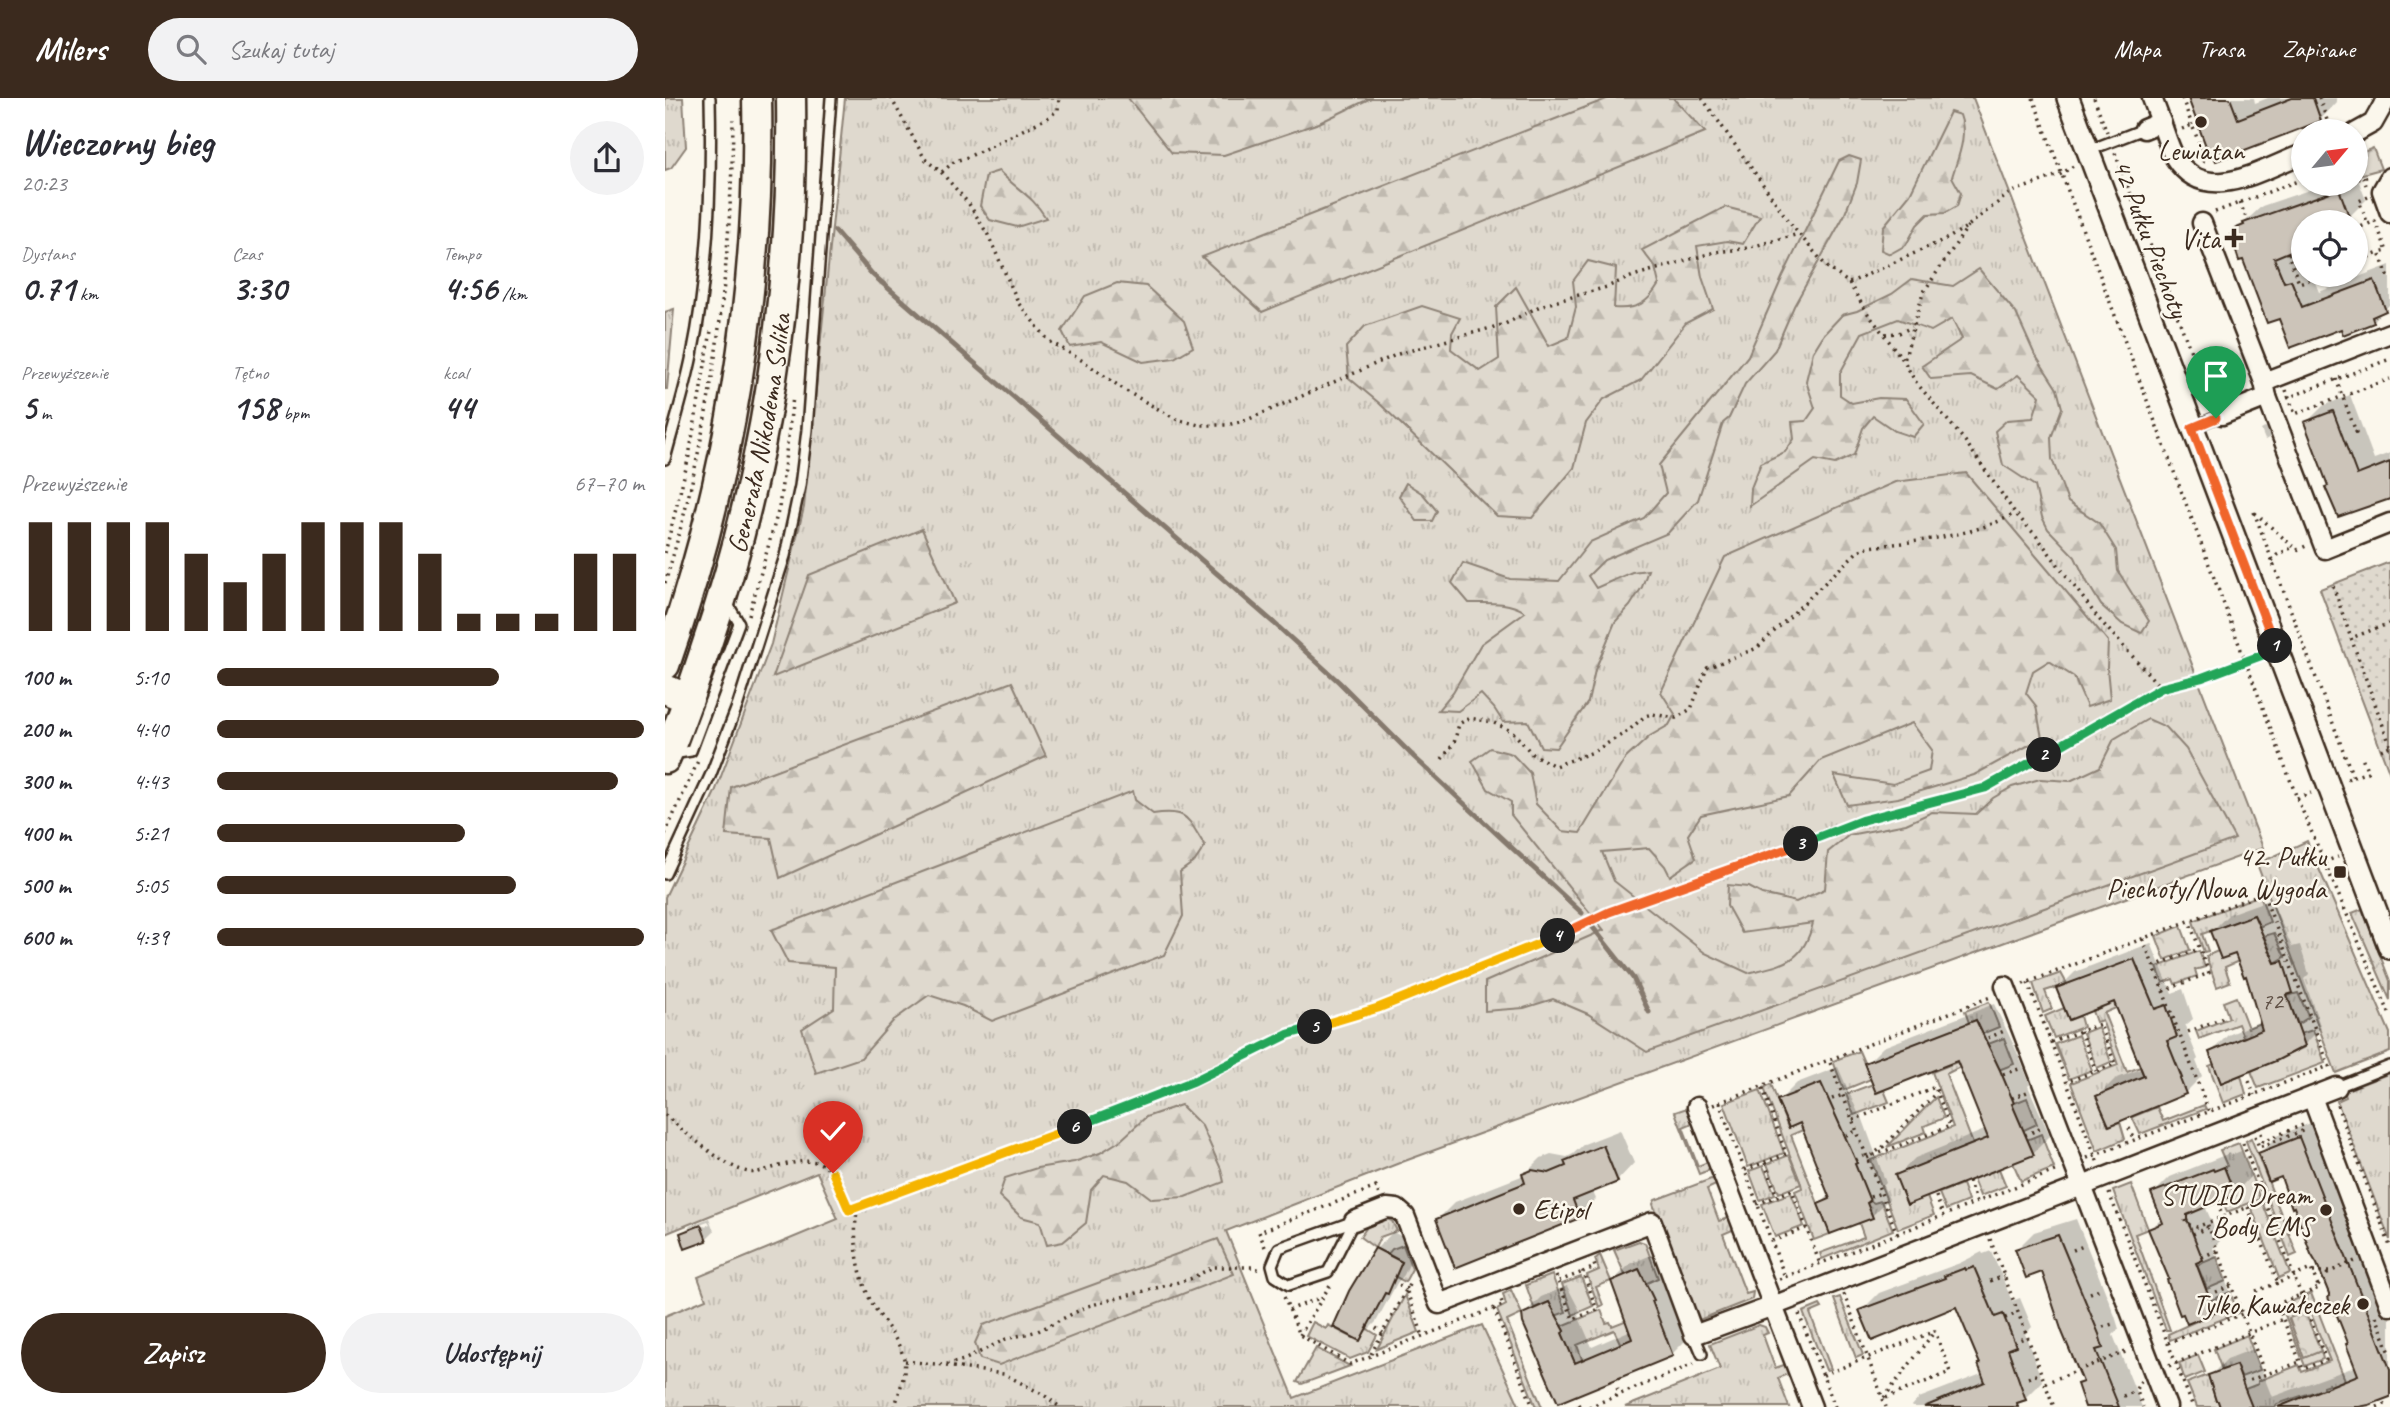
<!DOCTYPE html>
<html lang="pl">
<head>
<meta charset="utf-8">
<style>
	:root { --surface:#fff; --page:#f2f2f3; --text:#2b2b33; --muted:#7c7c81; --accent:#3b2a1e }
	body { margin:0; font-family:Caveat,sans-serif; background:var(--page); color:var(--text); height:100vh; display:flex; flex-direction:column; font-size:26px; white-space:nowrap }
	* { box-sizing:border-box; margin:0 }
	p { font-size:23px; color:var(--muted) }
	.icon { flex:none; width:38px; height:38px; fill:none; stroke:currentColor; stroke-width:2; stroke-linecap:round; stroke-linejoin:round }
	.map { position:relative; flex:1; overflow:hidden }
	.sheet { display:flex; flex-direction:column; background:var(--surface); width:665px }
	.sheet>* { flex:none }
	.needle { width:46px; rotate:61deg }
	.fabs { position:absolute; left:1626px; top:21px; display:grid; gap:14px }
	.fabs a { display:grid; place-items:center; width:77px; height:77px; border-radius:50%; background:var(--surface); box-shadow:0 2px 5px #0004; font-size:35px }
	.pin { position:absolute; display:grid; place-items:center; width:60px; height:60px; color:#fff; margin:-72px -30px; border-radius:50% 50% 50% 0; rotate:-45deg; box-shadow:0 0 7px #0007 }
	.pin .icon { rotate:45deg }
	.km { position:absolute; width:35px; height:35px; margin:-18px; border-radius:50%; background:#222; color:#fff; font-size:19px; line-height:35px; text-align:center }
	.round { display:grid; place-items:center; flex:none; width:74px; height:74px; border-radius:37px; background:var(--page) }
	.summary { display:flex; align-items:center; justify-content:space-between; height:119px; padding:0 21px }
	h1 { font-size:38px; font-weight:600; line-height:52px }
	.figures { display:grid; grid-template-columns:repeat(3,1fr); gap:10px; height:119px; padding:7px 21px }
	.figures div { display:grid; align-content:center }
	.figures b { font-size:35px; font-weight:600 }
	.figures small { font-size:19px; font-weight:400 }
	.figures p { font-size:19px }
	.chart { height:196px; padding:14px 21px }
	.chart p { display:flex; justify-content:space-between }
	.chart svg { width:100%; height:126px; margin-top:7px; stroke:var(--accent); stroke-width:6 }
	.primary-button { display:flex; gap:14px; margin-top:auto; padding:14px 21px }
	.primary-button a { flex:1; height:80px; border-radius:42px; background:var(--accent); color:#fff; font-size:28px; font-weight:600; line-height:80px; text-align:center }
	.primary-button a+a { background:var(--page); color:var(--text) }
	ul { padding:0 21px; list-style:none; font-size:23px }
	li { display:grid; grid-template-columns:112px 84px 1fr; align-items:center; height:52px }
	li i { height:18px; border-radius:9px; background:var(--accent) }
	header { display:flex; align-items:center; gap:42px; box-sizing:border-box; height:98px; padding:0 35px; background:var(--accent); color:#fff }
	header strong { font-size:33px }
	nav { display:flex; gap:38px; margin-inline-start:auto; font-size:24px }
	.search { width:490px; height:63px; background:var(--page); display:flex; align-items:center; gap:18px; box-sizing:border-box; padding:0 24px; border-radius:38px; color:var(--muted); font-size:26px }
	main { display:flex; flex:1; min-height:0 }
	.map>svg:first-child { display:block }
</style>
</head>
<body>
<header>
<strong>Milers</strong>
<div class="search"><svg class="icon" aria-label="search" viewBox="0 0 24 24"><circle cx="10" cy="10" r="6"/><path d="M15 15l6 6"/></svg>Szukaj tutaj</div>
<nav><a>Mapa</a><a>Trasa</a><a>Zapisane</a></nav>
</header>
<main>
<section class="sheet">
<div class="summary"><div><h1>Wieczorny bieg</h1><p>20:23</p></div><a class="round"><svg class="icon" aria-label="share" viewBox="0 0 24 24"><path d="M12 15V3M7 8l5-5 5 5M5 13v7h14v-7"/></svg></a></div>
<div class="figures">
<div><p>Dystans</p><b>0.71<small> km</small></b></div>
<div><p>Czas</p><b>3:30</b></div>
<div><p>Tempo</p><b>4:56<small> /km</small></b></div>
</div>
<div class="figures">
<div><p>Przewyższenie</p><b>5<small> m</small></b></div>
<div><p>Tętno</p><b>158<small> bpm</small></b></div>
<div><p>kcal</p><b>44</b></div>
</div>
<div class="chart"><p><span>Przewyższenie</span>67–70 m</p>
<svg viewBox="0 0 160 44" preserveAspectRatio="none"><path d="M5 44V6M15 44V6M25 44V6M35 44V6M45 44V17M55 44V27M65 44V17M75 44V6M85 44V6M95 44V6M105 44V17M115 44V38M125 44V38M135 44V38M145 44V17M155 44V17"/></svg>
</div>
<ul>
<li><b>100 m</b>5:10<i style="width:66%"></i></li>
<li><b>200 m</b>4:40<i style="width:100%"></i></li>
<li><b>300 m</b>4:43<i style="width:94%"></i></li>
<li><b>400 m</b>5:21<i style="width:58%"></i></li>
<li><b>500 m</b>5:05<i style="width:70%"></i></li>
<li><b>600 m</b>4:39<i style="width:100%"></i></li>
</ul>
<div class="primary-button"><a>Zapisz</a><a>Udostępnij</a></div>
</section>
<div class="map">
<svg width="1725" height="1309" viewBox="0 0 1725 1309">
	<defs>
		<pattern id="grass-tufts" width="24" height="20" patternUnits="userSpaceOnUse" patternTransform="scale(1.75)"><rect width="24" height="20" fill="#dfd9ce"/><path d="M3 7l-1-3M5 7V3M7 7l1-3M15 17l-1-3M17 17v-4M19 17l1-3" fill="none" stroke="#c0bab0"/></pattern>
		<pattern id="forest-firs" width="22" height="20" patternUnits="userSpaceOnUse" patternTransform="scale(1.75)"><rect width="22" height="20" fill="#dfd9ce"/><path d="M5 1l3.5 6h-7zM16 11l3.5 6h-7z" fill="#c0bab0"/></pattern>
		<pattern id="park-crowns" width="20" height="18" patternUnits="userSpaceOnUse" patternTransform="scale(1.75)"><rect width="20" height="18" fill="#dfd9ce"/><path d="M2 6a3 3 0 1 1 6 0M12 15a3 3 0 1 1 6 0" fill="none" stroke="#c0bab0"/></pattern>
		<pattern id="garden-dots" width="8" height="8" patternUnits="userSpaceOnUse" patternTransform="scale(1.75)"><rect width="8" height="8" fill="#dfd9ce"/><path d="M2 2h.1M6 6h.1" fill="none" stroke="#c0bab0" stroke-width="1.8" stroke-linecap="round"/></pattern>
	</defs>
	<rect width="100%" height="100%" fill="#fbf7ec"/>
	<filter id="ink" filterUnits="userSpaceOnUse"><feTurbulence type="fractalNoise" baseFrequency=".0143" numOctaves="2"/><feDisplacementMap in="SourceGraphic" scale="14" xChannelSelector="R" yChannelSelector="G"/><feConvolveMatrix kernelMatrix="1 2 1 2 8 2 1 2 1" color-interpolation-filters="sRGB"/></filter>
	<g filter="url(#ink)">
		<g fill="url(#grass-tufts)" stroke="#8d8276" stroke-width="2">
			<path d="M0 0H18L21 49 6 70 0 72Z"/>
			<path d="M180 0H1308L1598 750 737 1064 561 1133 629 1300 817 1227 855 1309H0V1218L41 1201 33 1179 173 1121 152 1074 0 1136V799L50 694 106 546 139 409Z"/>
			<path d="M9 211 2 291H0V214Z"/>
			<path d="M1642 743 1725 935V954L1671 975 1592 766Z"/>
			<path d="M1595 797 1605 824 1594 829 1589 817 1537 836 1543 853 1539 854 1528 823Z"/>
			<path d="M1697 811 1725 883V902L1687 815Z"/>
			<path d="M1609 835 1620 859 1610 865 1599 838Z"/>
			<path d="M1534 853 1540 869 1530 872 1532 878 1510 886 1508 881 1498 885 1492 869Z"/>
			<path d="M1553 853 1571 855 1576 862 1560 869 1565 884 1552 889 1541 858Z"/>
			<path d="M1396 875 1402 886 1380 893 1387 911 1378 915 1368 885Z"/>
			<path d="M1633 895 1644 919 1633 926 1622 898Z"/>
			<path d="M1571 899 1583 930 1600 923 1603 930 1579 941 1573 926 1534 941 1531 933 1564 920 1558 904Z"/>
			<path d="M1324 904 1334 929 1317 936 1311 922 1304 925 1300 913Z"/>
			<path d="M1449 904 1451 910 1439 915 1462 974 1475 969 1479 978 1432 998 1444 1028 1455 1024 1460 1041 1432 1053 1406 985 1453 967 1437 922 1431 924 1427 913Z"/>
			<path d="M1399 910 1404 922 1415 918 1418 929 1389 940 1380 918Z"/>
			<path d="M1433 929 1446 964 1432 970 1418 935Z"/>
			<path d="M1648 932 1660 965 1593 990 1586 973 1640 949 1635 936Z"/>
			<path d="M1413 937 1427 972 1404 981 1390 946Z"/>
			<path d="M1339 940 1349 966 1334 972 1323 946Z"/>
			<path d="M1194 953 1206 981 1179 992 1168 963Z"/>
			<path d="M1292 964 1295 969 1281 976 1308 1046 1231 1077 1262 1099 1269 1117 1233 1131 1206 1062 1288 1029 1267 974Z"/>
			<path d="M1549 966 1556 985 1576 977 1581 996 1558 1005 1544 968Z"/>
			<path d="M1725 975V1142L1672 1003 1681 999 1679 993Z"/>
			<path d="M1106 986 1123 1030 1135 1025 1138 1032 1126 1037 1165 1136 1149 1142 1130 1093 1137 1090 1136 1086 1099 990Z"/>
			<path d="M1208 986 1212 995 1219 992 1224 1004 1189 1017 1181 996Z"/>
			<path d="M1095 992 1119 1055 1083 1069 1059 1005Z"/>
			<path d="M1271 999 1279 1020 1259 1028 1261 1034 1222 1049Z"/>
			<path d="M1362 1000 1372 1026 1357 1033 1347 1006Z"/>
			<path d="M1539 1007 1541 1011 1475 1036 1467 1019 1492 1009 1498 1023Z"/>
			<path d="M1025 1009 1030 1024 1018 1029 1033 1068 1045 1063 1046 1067 1042 1073 1034 1076 1010 1014Z"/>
			<path d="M1376 1036 1389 1070 1356 1083 1348 1065 1359 1043Z"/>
			<path d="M1586 1040 1632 1156 1625 1159 1581 1043Z"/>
			<path d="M1574 1045 1595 1101 1562 1114 1557 1102 1570 1097 1559 1069 1562 1068 1555 1052Z"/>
			<path d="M1098 1068 1110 1096 1095 1102 1084 1073Z"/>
			<path d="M1334 1071 1341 1088 1315 1098 1308 1081Z"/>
			<path d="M1046 1081 1051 1082 1053 1086 1042 1091 1054 1123 1066 1119 1070 1131 1058 1136 1081 1196 1088 1194 1087 1201 1034 1222 1030 1219 988 1106 990 1102Z"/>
			<path d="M1297 1086 1303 1103 1281 1112 1274 1095Z"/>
			<path d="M1466 1086 1483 1131 1470 1136 1505 1232H1501L1448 1093Z"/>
			<path d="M1126 1095 1139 1128 1110 1139 1097 1106Z"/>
			<path d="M1206 1103 1209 1105 1216 1103 1228 1132 1157 1161 1155 1155 1199 1139 1194 1125 1202 1105Z"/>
			<path d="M1598 1106 1625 1175 1614 1180 1587 1111Z"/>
			<path d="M722 1121 727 1123 732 1133 715 1139 710 1150 695 1139 702 1129Z"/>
			<path d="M974 1143 980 1145 993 1180 980 1186 974 1171 960 1177 949 1152Z"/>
			<path d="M738 1147 747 1171 740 1184 729 1178 737 1164 723 1156 727 1151Z"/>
			<path d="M935 1157 946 1183 931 1189 938 1207 934 1209 922 1177 934 1172 930 1161Z"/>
			<path d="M1552 1159 1561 1183 1542 1191 1532 1167Z"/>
			<path d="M887 1177 901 1214 890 1218 884 1204 869 1210 861 1187Z"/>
			<path d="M916 1179 928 1208 908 1217 897 1186Z"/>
			<path d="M846 1192 857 1216 842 1223 877 1309H871L832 1212 841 1207 838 1196Z"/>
			<path d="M1565 1194 1573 1215 1505 1242 1503 1236 1549 1215 1544 1203Z"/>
			<path d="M1646 1195 1680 1282 1665 1288 1664 1286 1658 1288V1291L1612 1306 1610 1309H1585L1580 1291 1593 1286V1283L1634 1267 1637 1274 1665 1263 1639 1198Z"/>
			<path d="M740 1197 754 1234 712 1251Z"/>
			<path d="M1175 1199 1198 1257 1191 1260 1169 1201Z"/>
			<path d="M1635 1200 1640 1214 1624 1221 1639 1259 1656 1253 1658 1261 1640 1268 1616 1207Z"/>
			<path d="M1155 1207 1157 1210 1145 1215 1166 1271 1161 1272 1138 1214Z"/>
			<path d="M936 1212 941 1225 945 1224 947 1228 962 1222 968 1242 956 1247 949 1232 912 1247 918 1264 911 1267 910 1264 907 1265 897 1235 900 1233 897 1228Z"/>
			<path d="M648 1224 661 1231 663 1227 694 1243 701 1230 712 1237 703 1254 685 1261 641 1238Z"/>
			<path d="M1094 1227 1100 1229 1103 1235 1098 1237 1110 1270 1122 1266 1125 1275 1113 1280 1124 1309H960L1055 1271 1045 1246Z"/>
			<path d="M1582 1237 1595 1272 1576 1279 1571 1267 1557 1272 1549 1251Z"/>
			<path d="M1533 1257 1540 1274 1520 1282 1514 1265Z"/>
			<path d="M1543 1277 1551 1303H1553L1555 1309H1532L1522 1285Z"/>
		</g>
		<g fill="url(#forest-firs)" stroke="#8d8276" stroke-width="2">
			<path d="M463 0H706L654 25 559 57 507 55Z"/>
			<path d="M944 0H1008L1040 34 597 214 537 159Z"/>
			<path d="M1285 14 1295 17C1303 38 1293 59 1287 79L1296 95 1292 108 1280 115 1263 116 1252 127 1241 147 1225 156 1216 152 1218 129 1245 96Z"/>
			<path d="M1184 58 1196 62 1192 85 1179 118 1129 208 1110 252 1080 286 1064 320 1058 325 1033 402 1003 435 939 462 923 478 931 490 967 474 983 472 977 489 965 508 950 524 930 572 923 604 891 650 876 649 863 623 838 624 829 610 816 596 793 613 773 612 788 594 816 546 860 514C844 503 823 505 804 505L787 485 798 465 845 481 894 483 925 444 979 420 1001 395 994 367 1083 258 1117 180 1174 63Z"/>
			<path d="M334 73C352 92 367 97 381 120L352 129 325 122 315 108 321 77Z"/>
			<path d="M1060 109 1095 118 1078 146 1062 143 1032 148 1037 179 1048 211 1021 225 976 282 939 301 921 325 909 370 867 420 832 418 714 305 684 280 681 249 700 228 757 208 795 220 787 235 786 251 815 273 834 261 831 209 851 189 884 248 903 240 911 209 908 183 923 163 951 170 949 210C972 212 983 205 994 186L990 169 977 152Z"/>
			<path d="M1314 171 1351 215 1369 255 1392 291 1397 310 1386 340 1387 361 1403 404 1434 425 1451 452 1453 473 1484 523 1476 535 1457 526 1436 507 1422 484 1410 459 1383 431 1377 419 1370 388 1338 367 1330 333 1342 322 1368 320 1375 298 1353 277 1333 291 1306 278 1266 281 1257 268 1297 241 1287 221 1266 233 1233 221 1197 235 1175 275V297L1187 305 1214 300 1241 301 1259 326 1248 339 1230 333 1208 318 1198 330 1189 357 1170 366 1150 362 1085 408 1086 390 1096 365 1120 354 1129 341 1127 324 1141 323 1150 310 1141 283 1148 254 1159 236 1177 217 1192 213 1227 196 1247 181 1288 188Z"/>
			<path d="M452 185 481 188 519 223 528 249 509 260 478 264 436 244 405 249 397 233 420 198Z"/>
			<path d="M1301 375 1443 543 1442 570 1445 601 1422 609 1409 579 1384 563 1368 573 1361 595 1371 608 1377 640 1309 677 1233 700 1182 707 1169 677 1228 686 1264 673 1267 652 1247 625 1156 662 1124 698 1036 717 1023 737 1031 760 1005 778 1000 768 984 750 937 754 949 783 1040 855 1083 875C1119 866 1138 865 1148 825L1077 835 1062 808 1063 787 1084 789 1097 796 1131 804 1160 791 1163 754 1184 737 1241 726 1267 714 1311 716 1328 700 1347 689 1375 681 1405 683 1435 669 1449 641 1483 621 1501 629 1521 651 1570 741 982 954 923 916 888 901 859 910 820 913V884L939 832 846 717V704L823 691 807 663 825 650 847 656 865 675 871 706 897 733 915 735 960 661 985 638 1004 627 1010 616 996 594 1060 459 1230 384Z"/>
			<path d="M741 385 758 396 772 413 767 423H752L734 398Z"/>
			<path d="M257 431 290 505 108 579 144 477Z"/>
			<path d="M347 584 381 658 115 780 106 740 61 737 66 689Z"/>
			<path d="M468 693 470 702 488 716C524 711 522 720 540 748L530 763 515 774 518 818 499 857 327 923 298 908 264 897 229 922 196 960 151 975 137 931 169 910 170 869 123 865 106 832Z"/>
			<path d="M516 1007 537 1028 556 1071 559 1084 520 1099 487 1101 463 1083 439 1077 426 1092 421 1125 398 1144 382 1147 375 1124 356 1119 334 1098 340 1080 372 1070 409 1064 435 1055 456 1042 481 1019Z"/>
			<path d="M553 1141 569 1176 334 1267 315 1261 310 1245 318 1227Z"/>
		</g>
		<g fill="url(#park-crowns)" stroke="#8d8276" stroke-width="2">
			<path d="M1708 50 1716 71 1694 77 1691 67V57Z"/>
			<path d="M1516 828 1525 852 1500 862 1491 838Z"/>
			<path d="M1124 1057 1136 1086 1114 1095 1102 1066Z"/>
			<path d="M1640 1214 1656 1253 1639 1260 1624 1220Z"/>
			<path d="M651 1250 685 1268 637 1286 632 1284Z"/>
		</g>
		<path fill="url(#garden-dots)" stroke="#8d8276" stroke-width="2" d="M1725 464V676L1655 491Z"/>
		<g fill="#0003" fill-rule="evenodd">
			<path d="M1524 0H1589L1590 5 1603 0H1671L1672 4 1655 22 1552 61Z"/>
			<path d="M1691 76 1701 102 1684 119 1671 124H1638V146L1628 150 1635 169 1638 168V177H1647L1654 194 1725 167V206L1708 224 1677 229 1615 219 1571 132 1597 108 1662 86H1690Z"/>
			<path d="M1685 297 1709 361 1725 355V398L1674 417 1641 325 1658 308Z"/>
			<path d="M1605 327 1609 337 1600 342 1596 332Z"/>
			<path d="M1606 801 1627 849 1635 847 1644 876 1639 881 1656 930 1639 947 1546 954 1563 937 1596 923 1582 875 1571 853 1547 833 1564 816Z"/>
			<path d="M1486 845 1507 895 1518 891 1528 921 1520 928 1533 961 1531 963 1537 978 1520 995 1433 998 1450 981 1478 970 1450 902 1393 891 1410 874Z"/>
			<path d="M1329 906 1352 954 1365 986 1363 988 1385 1038 1368 1055 1233 1077 1250 1060 1322 1031 1293 961 1201 966 1218 949Z"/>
			<path d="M1173 969 1194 1017 1196 1016 1221 1085 1218 1088 1224 1101 1207 1118 1156 1106 1165 1096 1136 1023 1115 1002 1132 985Z"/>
			<path d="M1651 1023 1725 1213V1297L1690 1309H1557L1545 1278 1562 1261 1588 1251 1607 1299 1692 1268 1666 1198 1617 1077 1595 1055 1612 1038Z"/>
			<path d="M955 1032 969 1065 952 1083 927 1092 931 1101 914 1118 773 1121 790 1104 859 1077 876 1060 886 1056 902 1059 908 1056 919 1046Z"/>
			<path d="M1576 1053 1586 1078 1569 1096 1540 1108 1555 1143 1548 1150 1566 1197 1549 1214 1506 1181 1485 1132 1498 1119 1488 1096 1505 1079 1565 1055 1566 1057Z"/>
			<path d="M44 1120 49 1133 41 1141 17 1136 25 1128ZM43 1123 45 1126 24 1134V1130Z"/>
			<path d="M1411 1121 1450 1218 1454 1231 1448 1237 1477 1309H1422L1414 1286 1419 1281 1378 1172 1352 1151 1369 1134Z"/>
			<path d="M728 1134 753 1147 739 1177 732 1185 711 1224 694 1241 711 1151Z"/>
			<path d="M1326 1153 1347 1203 1355 1200 1367 1229 1360 1236 1377 1283 1360 1300 1338 1309H1246L1254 1300 1319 1275 1292 1207 1197 1212 1214 1195 1295 1165 1317 1154 1318 1156Z"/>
			<path d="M991 1155 1024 1239 1007 1256 894 1303 859 1216 876 1199 902 1188 916 1215 913 1217 927 1249 966 1232 948 1183 965 1166Z"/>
		</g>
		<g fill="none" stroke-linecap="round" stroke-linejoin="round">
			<g stroke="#85796d" stroke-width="5">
				<path d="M170 133 207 176 609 525 674 584 749 659 917 815"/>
				<path d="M926 827 968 880 984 914"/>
			</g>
		</g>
		<g fill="#ccc4b9" stroke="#3b2a1e" stroke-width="2">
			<path d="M1523 0H1565L1573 21 1627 0H1648L1656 23 1551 63 1548 57 1545 59Z"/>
			<path d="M1674 91 1685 121 1676 124H1638V148L1609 160 1619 184 1626 182 1637 209 1709 182 1721 213 1707 219 1709 225 1678 237 1676 231 1625 250 1614 221 1602 225 1578 162 1574 163 1566 137 1569 131 1579 127 1578 125Z"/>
			<path d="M1668 313 1692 377 1725 364V401L1673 419 1660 389 1663 388 1639 324Z"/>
			<path d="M1589 817 1610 865 1618 863 1628 895 1622 897 1640 948 1613 962 1556 985 1544 954 1597 932 1581 878 1579 879 1570 856 1556 861 1545 833Z"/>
			<path d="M1469 861 1490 911 1501 907 1512 939 1502 943 1517 980 1515 981 1521 996 1444 1028 1431 998 1479 978 1449 904 1404 922 1391 890Z"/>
			<path d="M1311 922 1335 972 1349 1005 1347 1006 1369 1057 1242 1107 1230 1077 1323 1040 1292 963 1211 995 1199 965Z"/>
			<path d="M1156 985 1192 1065 1190 1066 1205 1103 1202 1105 1208 1120 1165 1136 1153 1106 1165 1101 1135 1025 1124 1030 1112 1002Z"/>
			<path d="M1634 1039 1725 1271V1299L1704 1307 1694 1309H1613L1693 1277 1681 1246 1683 1245 1671 1215 1669 1216 1663 1199 1665 1198 1652 1166 1646 1156 1629 1109 1627 1110 1616 1079 1604 1084 1593 1055Z"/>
			<path d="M938 1047 953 1084 908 1102 915 1120 790 1170 771 1121 860 1085 857 1076 867 1072 884 1075 901 1068 899 1063Z"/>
			<path d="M1559 1069 1570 1097 1522 1117V1121L1538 1162 1531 1165 1550 1215 1522 1226 1518 1216 1515 1217 1502 1182 1504 1181 1483 1131 1498 1125 1486 1095 1548 1071 1549 1073Z"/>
			<path d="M36 1127 42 1143 20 1151 15 1135Z"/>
			<path d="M1393 1137 1434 1236 1438 1250 1431 1252 1454 1309H1420L1412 1286 1418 1284 1397 1234 1377 1174 1361 1180 1350 1151Z"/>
			<path d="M710 1150 737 1164 723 1196 720 1195 695 1243 668 1229 684 1193Z"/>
			<path d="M1309 1169 1330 1219 1338 1216 1351 1248 1343 1251 1361 1302 1352 1305 1353 1309H1259L1320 1284 1313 1266H1315L1291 1209 1207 1243 1194 1212 1280 1180 1279 1178 1300 1170 1301 1172Z"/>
			<path d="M974 1171 989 1202 987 1203 1008 1258 893 1305 858 1225 857 1216 884 1204 900 1233 897 1235 910 1265 967 1241 946 1183Z"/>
			<path d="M1571 1267 1579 1289 1587 1309H1555L1553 1303H1551L1543 1277Z"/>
		</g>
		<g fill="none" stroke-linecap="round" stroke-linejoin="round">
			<g stroke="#3b2a1e" stroke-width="14">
				<g id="service">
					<path d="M1422 53 1479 31"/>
					<path d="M1528 329 1557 317"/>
					<path d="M0 361C9 327 20 292 27 257 44 174 47 85 45 0"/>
					<path d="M7 656 26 653 74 525 61 503"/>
					<path d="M0 776 46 676 73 606 120 458 135 388 142 332 166 0"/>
					<path d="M1672 989 1725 968"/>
					<path d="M689 1123 663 1174 624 1187 610 1178 607 1167 614 1150Z"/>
					<path d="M1029 1237 1037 1256"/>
				</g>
			</g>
			<g stroke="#3b2a1e" stroke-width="23">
				<g id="minor">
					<path d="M1487 0 1496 24"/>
					<path d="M1479 31 1496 24C1500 35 1504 49 1510 60 1541 109 1597 71 1638 56"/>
					<path d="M1690 35 1708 25 1722 0"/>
					<path d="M1725 79 1717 93 1725 115"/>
					<path d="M1537 125 1599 284 1602 299 1557 317"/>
					<path d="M1599 284 1725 235"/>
					<path d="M1602 299 1660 451 1725 425"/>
					<path d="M1340 888 1502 1309"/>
					<path d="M1647 999 1725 1208"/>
					<path d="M1032 1009 1108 1208 1672 989"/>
					<path d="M689 1123 722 1110 732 1111 740 1118 774 1206 987 1124 1029 1237 1108 1208 1147 1309"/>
				</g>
			</g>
			<g stroke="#3b2a1e" stroke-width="26">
				<path id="tertiary" d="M1403 0 1725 850"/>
			</g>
			<g stroke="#3b2a1e" stroke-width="33">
				<g id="trunk">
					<path d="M0 567C64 386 96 192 92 0"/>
					<path d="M0 591 24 601"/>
					<path id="s1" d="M0 661C16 625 28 588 40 552 101 374 129 188 126 0"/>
				</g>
			</g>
			<g stroke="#3b2a1e" stroke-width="3.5" stroke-dasharray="2 5" stroke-linecap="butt">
				<path d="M226 0 260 61 276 74 304 106 323 137 354 206 384 243 418 263 461 293 511 321 534 327H562L582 322 733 256 840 226 875 208 942 189 968 178 1050 154 1078 151 1134 136"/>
				<path d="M1037 0 1128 129 1162 169 1184 185 1285 139 1303 128 1345 95 1396 76 1410 67"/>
				<path d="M1368 0 1632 700 1725 917"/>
				<path d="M1429 0 1442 34"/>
				<path d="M1517 0 1527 27"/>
				<path d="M1654 0 1666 33"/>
				<path d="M1517 31 1527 27 1540 60 1537 65"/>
				<path d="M1450 55 1546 306"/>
				<path d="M277 74 290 63 303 59 384 19 393 12 394 0"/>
				<path d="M1690 75 1693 81 1706 78"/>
				<path d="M1698 79 1701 87"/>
				<path d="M1703 99 1694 103 1703 126 1710 123 1722 153 1714 155"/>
				<path d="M1575 104 1580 118"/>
				<path d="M1550 114 1638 81"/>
				<path d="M1303 128 1258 195 1239 263 1250 283 1300 343 1350 415 1373 440 1433 520 1496 590"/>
				<path d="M1690 131 1703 126"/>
				<path d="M1638 151 1623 156 1634 185 1657 177"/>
				<path d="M1690 164 1714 155 1725 183"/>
				<path d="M1184 185 1201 213 1239 263"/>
				<path d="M1220 236 1234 235 1247 229"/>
				<path d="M1671 281 1691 334 1685 336"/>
				<path d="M1621 292 1630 316 1725 281"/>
				<path d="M1622 300 1725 261"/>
				<path d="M1589 414 1688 679 1680 682"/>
				<path d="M1590 415 1632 452 1641 448"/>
				<path d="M0 455 24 358 46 233"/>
				<path d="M1607 463 1612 457 1628 449"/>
				<path d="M0 485C46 334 66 179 68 22"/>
				<path d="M1668 488 1686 540"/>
				<path d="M84 517 114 410 128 299"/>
				<path d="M1725 525 1686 540 1725 647"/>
				<path d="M1716 652 1725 648"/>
				<path d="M777 661 789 645 794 626 804 620 827 624 848 634 867 656 890 668 928 654 963 633 980 618 987 616 1011 620 1026 611 1042 570 1092 550 1193 453 1203 449C1247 444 1312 438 1350 415"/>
				<path d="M1688 679 1703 674 1697 659"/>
				<path d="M1632 700 1646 695"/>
				<path d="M0 736 33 663"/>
				<path d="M1659 764 1673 759"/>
				<path d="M1478 841 1498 893 1544 875 1524 823"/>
				<path d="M1489 868 1534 851"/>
				<path d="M1363 885 1433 1065"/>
				<path d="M1358 886 1598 795 1666 973"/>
				<path d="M1498 893 1544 1014"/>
				<path d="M1415 933 1431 973"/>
				<path d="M1523 934 1562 918"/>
				<path d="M1323 940 1339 933"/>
				<path d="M1386 944 1435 926 1450 966 1401 984"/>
				<path d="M1338 976 1354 971"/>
				<path d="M1584 983 1589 997"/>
				<path d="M1347 1000 1362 994"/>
				<path d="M1167 1001 1178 997"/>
				<path d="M1054 1004 1120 1179"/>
				<path d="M1048 1007 1328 898"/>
				<path d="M1672 1007 1725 1148"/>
				<path d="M0 1017C19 1033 61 1071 84 1074 92 1076 103 1071 111 1069 166 1054 163 1068 184 1112L193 1110 529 983 624 936 713 910 872 848 944 814 1198 722 1320 690 1496 590 1536 581 1596 558"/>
				<path d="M1188 1022 1270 989 1285 1028 1202 1060 1217 1050 1272 994"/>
				<path d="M1464 1030 1469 1043"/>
				<path d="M1596 1035 1598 1043 1638 1027"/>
				<path d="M1181 1037 1192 1033"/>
				<path d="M1360 1037 1377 1030"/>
				<path d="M1590 1038 1594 1049 1640 1032"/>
				<path d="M1422 1060 1664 968"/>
				<path d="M1191 1062 1201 1057"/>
				<path d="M1100 1065 1112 1098"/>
				<path d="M1080 1072 1121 1056 1097 988"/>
				<path d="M1303 1083 1312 1104"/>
				<path d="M1444 1095 1528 1309"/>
				<path d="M1271 1098 1278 1117"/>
				<path d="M1205 1099 1216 1095"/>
				<path d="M1599 1103 1542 1125 1600 1276"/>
				<path d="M1092 1106 1127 1092 1155 1166"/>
				<path d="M1583 1109 1613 1185 1646 1171 1654 1190 1612 1206"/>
				<path d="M193 1110C186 1135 194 1183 207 1205 217 1223 234 1241 239 1261 242 1275 233 1296 230 1309"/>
				<path d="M1555 1112 1558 1119"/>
				<path d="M1520 1122 1521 1126 1532 1129 1542 1125"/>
				<path d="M1232 1136 1392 1072"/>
				<path d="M1528 1136 1544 1129"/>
				<path d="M1325 1141 1389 1309"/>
				<path d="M1107 1143 1141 1130"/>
				<path d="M600 1149 594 1134 711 1089 714 1097"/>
				<path d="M1408 1152 1421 1147"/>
				<path d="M1537 1159 1553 1152"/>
				<path d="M1648 1174H1664L1690 1163"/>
				<path d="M891 1178 908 1221 932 1212 918 1174 930 1169 928 1163"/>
				<path d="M1114 1181 1232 1136 1164 962"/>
				<path d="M894 1183 918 1174"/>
				<path d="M1325 1183 1339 1178"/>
				<path d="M734 1187 742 1191"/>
				<path d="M1653 1188 1664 1174"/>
				<path d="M1591 1193 1613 1185"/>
				<path d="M742 1194 758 1238"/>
				<path d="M1551 1194 1566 1188"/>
				<path d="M1425 1195 1438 1190"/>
				<path d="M1179 1196 1221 1309"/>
				<path d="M619 1199 635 1237 685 1266 838 1207 835 1199"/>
				<path d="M829 1211 868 1309"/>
				<path d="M624 1212 655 1200"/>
				<path d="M1134 1216 1170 1309"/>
				<path d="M1711 1218 1725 1255"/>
				<path d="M1340 1220 1353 1215"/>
				<path d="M1438 1229 1451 1225"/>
				<path d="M711 1230 718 1235"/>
				<path d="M635 1237 665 1187"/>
				<path d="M1349 1244 1362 1239"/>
				<path d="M1503 1245 1587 1212 1612 1206 1638 1271 1661 1262 1577 1043"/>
				<path d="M706 1256 746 1183"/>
				<path d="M240 1263 279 1267 299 1262 341 1241 373 1233 423 1208 525 1181 548 1169H587L595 1172"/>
				<path d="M281 1268 339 1276 379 1297 395 1309"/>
				<path d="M1504 1268 1618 1221"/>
				<path d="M1158 1277 1270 1233 1285 1274 1218 1301 1270 1233"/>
				<path d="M1363 1280 1376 1275"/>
				<path d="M1585 1282 1635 1264"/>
				<path d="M1476 1283 1471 1291 1478 1309"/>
				<path d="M1380 1285 1463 1253"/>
				<path d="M952 1290 955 1296"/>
				<path d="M1458 1298 1471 1293"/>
				<path d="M913 1306 915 1309"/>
				<path d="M924 1309 1029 1266"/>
				<path d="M1712 1309 1725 1304"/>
			</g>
			<use href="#service" stroke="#fbf7ec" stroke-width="9"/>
			<use href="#minor" stroke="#fbf7ec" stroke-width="18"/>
			<use href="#tertiary" stroke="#fbf7ec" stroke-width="21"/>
			<use href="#trunk" stroke="#fbf7ec" stroke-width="28"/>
		</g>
	</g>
	<g fill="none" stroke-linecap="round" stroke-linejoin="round" filter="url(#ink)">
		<g stroke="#fff" stroke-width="14">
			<path id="split-1" d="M1551 320 1527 330 1610 548"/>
		</g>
		<g stroke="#fff" stroke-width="14">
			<path id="split-2" d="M1379 657 1496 590 1536 580 1611 552 1610 548"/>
		</g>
		<g stroke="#fff" stroke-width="14">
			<path id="split-3" d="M1136 746 1198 722 1320 690 1379 657"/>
		</g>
		<g stroke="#fff" stroke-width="14">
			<path id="split-4" d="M893 838 944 814 1136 746"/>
		</g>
		<g stroke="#fff" stroke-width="14">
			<path id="split-5" d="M650 929 713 910 893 838"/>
		</g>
		<g stroke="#fff" stroke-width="14">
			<path id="split-6" d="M410 1029 529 983 624 936 650 929"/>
		</g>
		<g stroke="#fff" stroke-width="14">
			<path id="split-7" d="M168 1075 184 1112 410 1029"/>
		</g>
		<use href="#split-1" stroke="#f0652b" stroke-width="9"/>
		<use href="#split-2" stroke="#22a559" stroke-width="9"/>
		<use href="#split-3" stroke="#22a559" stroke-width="9"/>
		<use href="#split-4" stroke="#f0652b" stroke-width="9"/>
		<use href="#split-5" stroke="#f5b400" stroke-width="9"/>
		<use href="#split-6" stroke="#22a559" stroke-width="9"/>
		<use href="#split-7" stroke="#f5b400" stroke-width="9"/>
	</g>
	<g fill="#3b2a1e" stroke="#fbf7ec" stroke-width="2.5">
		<circle cx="1536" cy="24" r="7"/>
		<path d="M1565.5 129.5h7v7h7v7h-7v7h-7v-7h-7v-7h7z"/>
		<rect x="1668" y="767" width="14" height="14" rx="3.5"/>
		<circle cx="854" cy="1111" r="7"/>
		<circle cx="1661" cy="1112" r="7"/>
		<circle cx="1698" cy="1206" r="7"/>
	</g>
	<g text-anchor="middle" stroke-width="5" stroke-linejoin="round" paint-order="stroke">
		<g font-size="24" fill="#5f5045">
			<text x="1607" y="911">72</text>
		</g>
		<g font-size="28" fill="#3b2a1e" stroke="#fbf7ec" text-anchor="end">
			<text x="1536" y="62" text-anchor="middle">Lewiatan</text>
			<text x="1555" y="150">Vita</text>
			<text x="1661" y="768">42. Pułku<tspan x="1661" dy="32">Piechoty/Nowa Wygoda</tspan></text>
			<text x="1647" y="1106">STUDIO Dream<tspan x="1647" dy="32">Body EMS</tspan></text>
			<text x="868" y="1121" text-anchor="start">Etipol</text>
			<text x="1684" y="1216">Tylko Kawałeczek</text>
		</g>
		<g font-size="28" fill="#3b2a1e" stroke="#fbf7ec">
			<text transform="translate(1486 140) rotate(69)" y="10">42 Pułku Piechoty</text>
			<text dy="10" stroke="none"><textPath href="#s1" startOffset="340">Generała Nikodema Sulika</textPath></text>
		</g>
	</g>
</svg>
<div class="fabs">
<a><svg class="needle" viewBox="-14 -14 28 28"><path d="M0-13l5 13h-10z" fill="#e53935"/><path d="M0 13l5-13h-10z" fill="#7c7c81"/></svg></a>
<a><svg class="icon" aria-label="locate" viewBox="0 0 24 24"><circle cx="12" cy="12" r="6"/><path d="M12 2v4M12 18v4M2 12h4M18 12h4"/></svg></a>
</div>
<div class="pin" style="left:1551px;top:320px;background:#1e9e55"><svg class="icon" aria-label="arrive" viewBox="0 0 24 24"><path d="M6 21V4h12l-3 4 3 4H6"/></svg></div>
<div class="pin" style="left:168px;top:1075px;background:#d93025"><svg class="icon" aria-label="check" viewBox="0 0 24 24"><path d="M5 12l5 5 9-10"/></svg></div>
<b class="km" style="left:1610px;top:548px">1</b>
<b class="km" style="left:1379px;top:657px">2</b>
<b class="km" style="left:1136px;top:746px">3</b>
<b class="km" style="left:893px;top:838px">4</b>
<b class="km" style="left:650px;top:929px">5</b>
<b class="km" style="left:410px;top:1029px">6</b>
</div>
</main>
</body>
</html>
